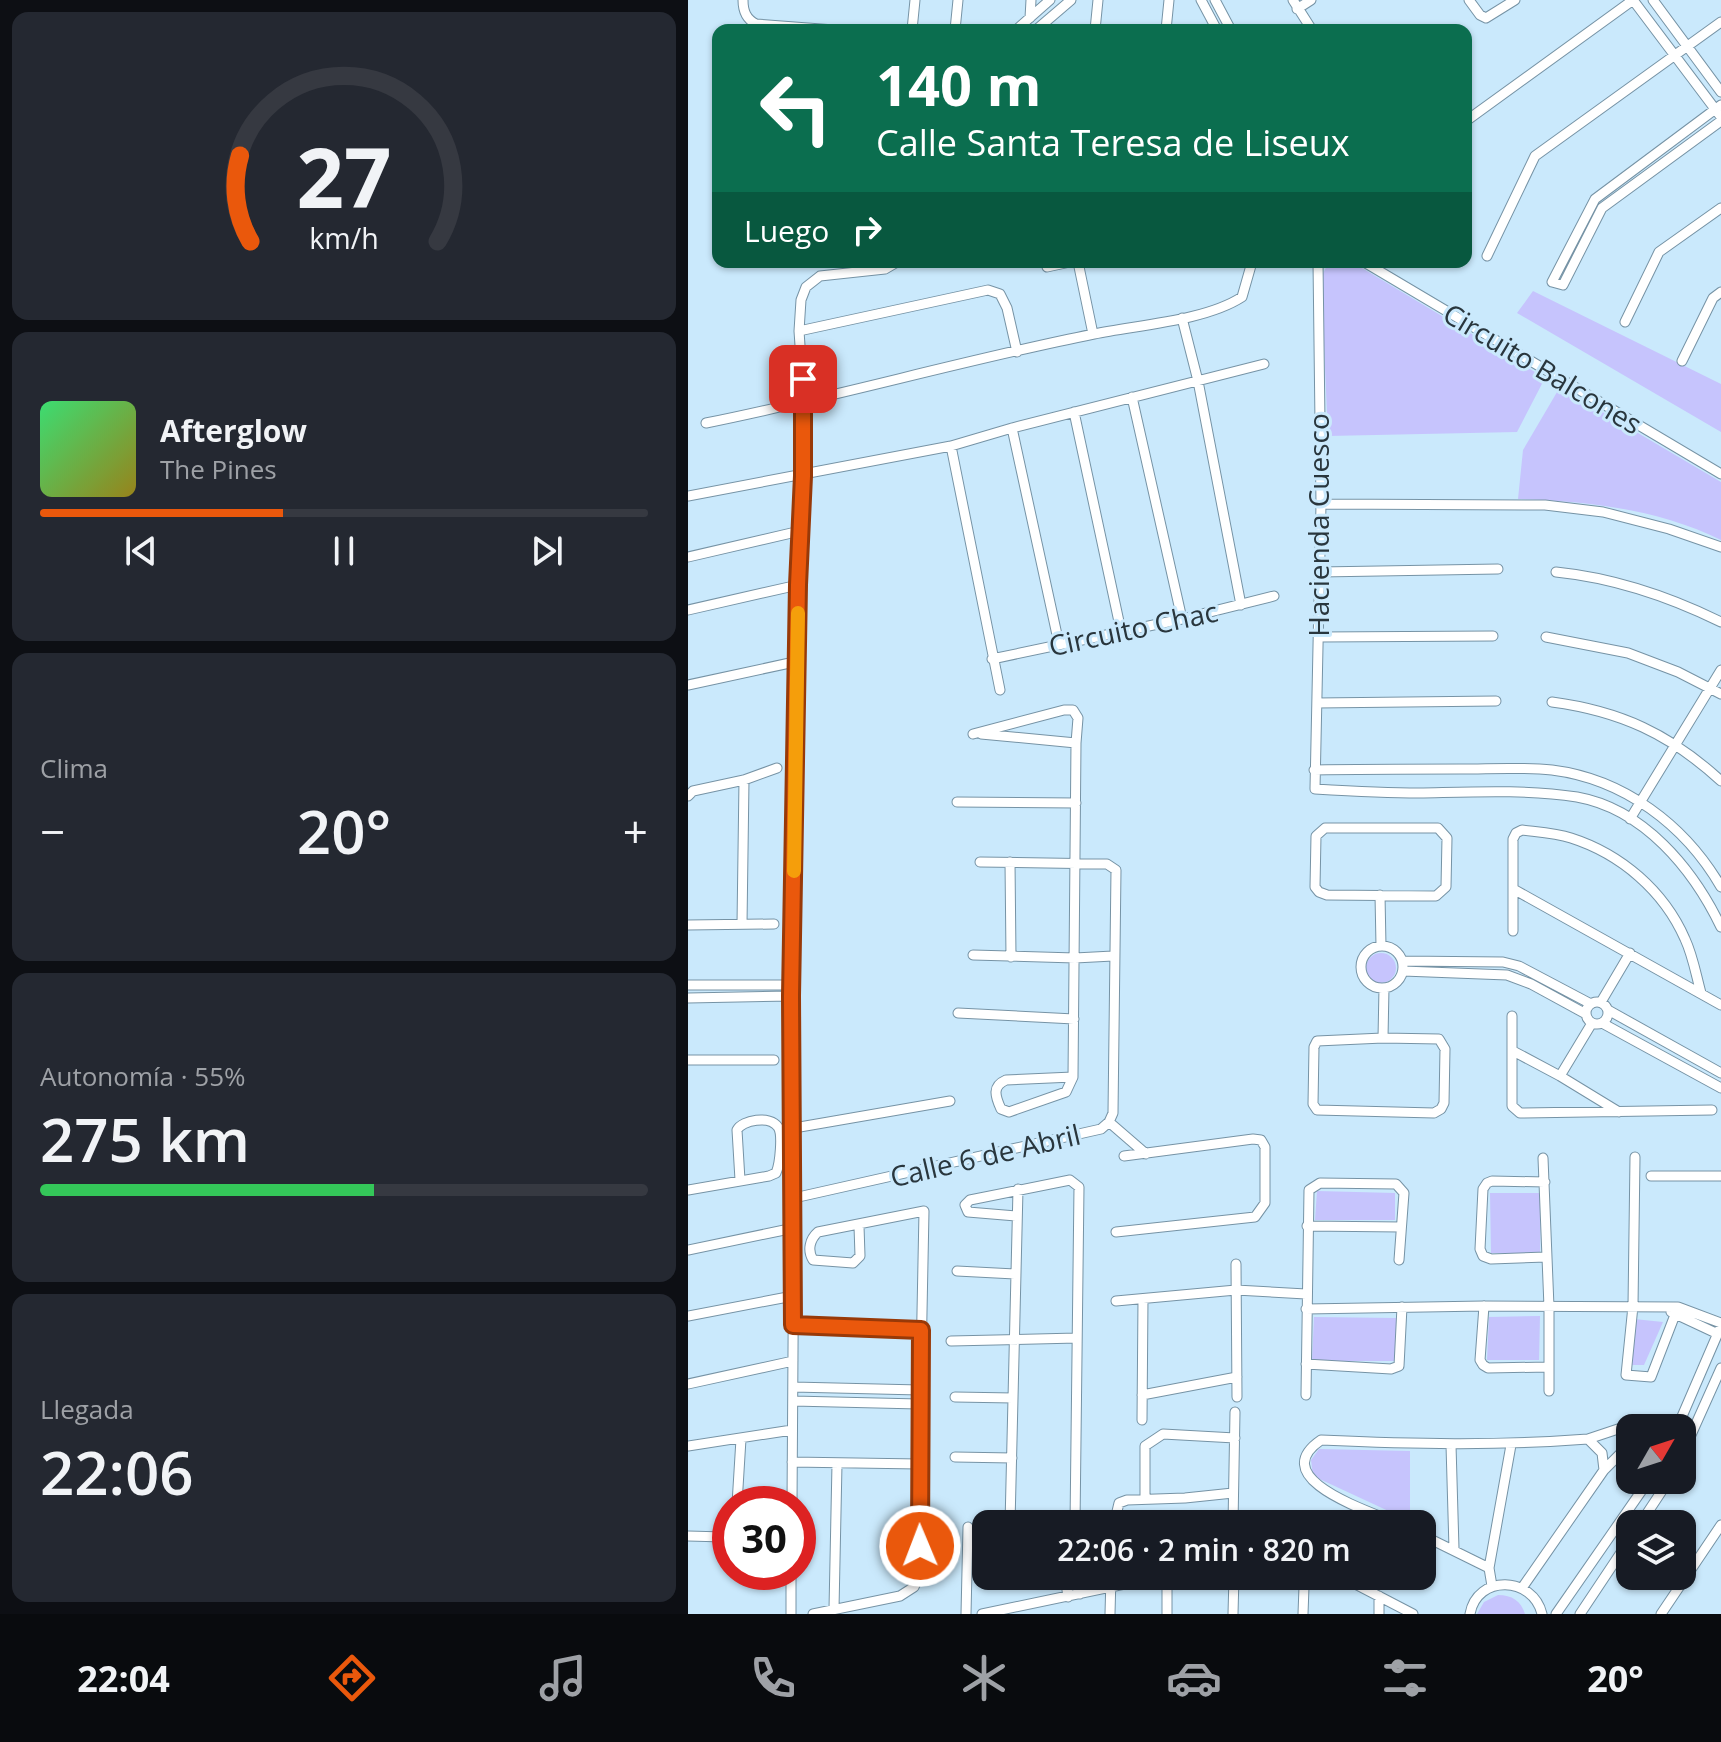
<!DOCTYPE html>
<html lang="es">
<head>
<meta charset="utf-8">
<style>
	:root { --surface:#171b24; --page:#242831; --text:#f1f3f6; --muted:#9ea1a6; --line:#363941; --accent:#ea580c }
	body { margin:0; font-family:"Open Sans",sans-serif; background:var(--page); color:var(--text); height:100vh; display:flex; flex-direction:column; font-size:30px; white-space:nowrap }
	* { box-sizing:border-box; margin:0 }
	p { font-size:26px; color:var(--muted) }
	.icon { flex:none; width:44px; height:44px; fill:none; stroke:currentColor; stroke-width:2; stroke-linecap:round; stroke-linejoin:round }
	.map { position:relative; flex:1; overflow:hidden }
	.sheet { display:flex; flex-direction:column; gap:12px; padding:12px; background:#0d0f14; width:688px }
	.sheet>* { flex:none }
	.banner { position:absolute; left:24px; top:24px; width:760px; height:244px; border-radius:16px; box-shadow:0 2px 6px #0004; background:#0b6e4f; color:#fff; overflow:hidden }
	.needle { width:52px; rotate:51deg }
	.tools { position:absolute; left:928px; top:1414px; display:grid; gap:16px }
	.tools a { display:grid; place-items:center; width:80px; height:80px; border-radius:16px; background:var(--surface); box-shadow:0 2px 6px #0004; font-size:40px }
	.speed { position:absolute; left:24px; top:1486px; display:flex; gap:16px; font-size:40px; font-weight:700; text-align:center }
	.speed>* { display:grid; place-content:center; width:104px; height:104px; border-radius:50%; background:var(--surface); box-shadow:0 2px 6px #0004; line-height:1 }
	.speed .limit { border:12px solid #d22; background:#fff; color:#111 }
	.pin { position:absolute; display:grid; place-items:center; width:68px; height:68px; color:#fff; margin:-34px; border-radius:16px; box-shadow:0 4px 12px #0006 }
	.me { position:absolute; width:88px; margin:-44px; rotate:359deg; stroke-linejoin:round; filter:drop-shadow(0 0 6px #0008) }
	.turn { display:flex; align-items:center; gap:28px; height:168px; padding:0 32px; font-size:36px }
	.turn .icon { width:104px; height:104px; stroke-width:2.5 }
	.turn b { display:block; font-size:56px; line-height:68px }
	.then { display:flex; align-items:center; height:76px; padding:0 32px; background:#0003; gap:16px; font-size:30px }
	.big { font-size:60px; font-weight:600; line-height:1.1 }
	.sheet .widget { flex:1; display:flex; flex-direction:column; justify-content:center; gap:12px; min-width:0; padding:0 28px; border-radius:16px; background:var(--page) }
	.sheet .dial { align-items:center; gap:0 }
	.dial svg { height:208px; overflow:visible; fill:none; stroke:var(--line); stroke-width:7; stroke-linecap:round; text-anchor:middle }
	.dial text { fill:var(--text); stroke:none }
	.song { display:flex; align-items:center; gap:24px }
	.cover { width:96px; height:96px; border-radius:12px; background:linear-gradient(135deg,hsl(140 70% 55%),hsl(50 70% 35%)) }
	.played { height:8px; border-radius:4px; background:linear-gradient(90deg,var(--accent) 40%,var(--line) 40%) }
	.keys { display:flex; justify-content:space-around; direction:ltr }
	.heat { display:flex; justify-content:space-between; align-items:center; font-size:44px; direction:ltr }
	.charge { height:12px; border-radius:6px; background:linear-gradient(90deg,#34c759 55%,var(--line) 0) }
	.trip { position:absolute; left:284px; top:1510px; width:464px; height:80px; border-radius:16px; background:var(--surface); box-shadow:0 2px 6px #0004; font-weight:600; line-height:80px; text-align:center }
	.dock { display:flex; height:128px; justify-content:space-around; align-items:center; background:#090b0e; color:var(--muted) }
	.dock .icon { width:56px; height:56px }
	.dock .selected { color:var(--accent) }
	.dock b { font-size:36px; color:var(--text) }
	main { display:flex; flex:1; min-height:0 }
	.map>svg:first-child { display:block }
	.green { fill:#c6c4fd }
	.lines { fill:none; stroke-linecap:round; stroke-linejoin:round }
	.street-casing { stroke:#7693a5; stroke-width:11 }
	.street { stroke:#fff; stroke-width:9 }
	.route-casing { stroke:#983908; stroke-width:20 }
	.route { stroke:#ea580c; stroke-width:14 }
	.slow { stroke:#f59e0b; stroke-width:14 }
	.labels { text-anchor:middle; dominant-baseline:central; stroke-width:6; stroke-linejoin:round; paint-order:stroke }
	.street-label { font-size:28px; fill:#29363d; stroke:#cae9fc }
</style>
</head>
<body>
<main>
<section class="sheet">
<div class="widget dial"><svg viewBox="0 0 100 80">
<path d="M14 69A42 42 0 1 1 86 69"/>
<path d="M14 69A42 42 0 0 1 10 36" stroke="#ea580c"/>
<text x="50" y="56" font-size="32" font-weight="700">27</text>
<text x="50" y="72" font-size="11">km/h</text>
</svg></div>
<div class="widget">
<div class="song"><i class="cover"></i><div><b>Afterglow</b><p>The Pines</p></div></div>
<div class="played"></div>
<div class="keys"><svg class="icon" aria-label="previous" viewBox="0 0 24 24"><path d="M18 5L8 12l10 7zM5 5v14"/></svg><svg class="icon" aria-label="pause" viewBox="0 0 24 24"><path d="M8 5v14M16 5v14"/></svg><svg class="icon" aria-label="next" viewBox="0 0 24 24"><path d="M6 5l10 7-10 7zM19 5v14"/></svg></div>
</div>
<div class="widget"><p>Clima</p>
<div class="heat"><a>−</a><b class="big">20°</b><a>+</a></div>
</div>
<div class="widget"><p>Autonomía · 55%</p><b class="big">275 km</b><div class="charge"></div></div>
<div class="widget"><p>Llegada</p><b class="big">22:06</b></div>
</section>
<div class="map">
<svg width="1033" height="1614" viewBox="0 0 1033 1614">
	<rect width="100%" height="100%" fill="#cae9fc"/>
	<path class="green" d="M 641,262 L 664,262 L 857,378 L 829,432 L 640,436 L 633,277 Z
		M 845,291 L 1033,384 L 1033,432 L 829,313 Z
		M 872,387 L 1033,482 L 1033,540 C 970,509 899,501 830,499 L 835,450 Z
		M678 968a15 15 0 1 1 30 0a15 15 0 1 1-30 0Z
		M 629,1191 L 707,1193 L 707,1220 L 627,1220 Z
		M 802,1193 L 853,1193 L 852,1253 L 803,1253 Z
		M 852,1316 L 851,1360 L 799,1360 L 801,1317 Z
		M 626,1317 L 708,1318 L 708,1361 L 624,1361 Z
		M 946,1319 L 975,1322 L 956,1365 L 944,1365 Z
		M 631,1449 L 722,1451 L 722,1521 L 625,1476 L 623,1460 Z
		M 810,1595 C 824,1595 833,1601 837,1614 L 789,1614 L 796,1602 Z"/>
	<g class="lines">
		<g class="street-casing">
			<path id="street" d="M 55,0 C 55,11 58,19 68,24 L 146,30
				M 513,0 L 529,30
				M 527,0 L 543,30
				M 605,0 L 624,30
				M 781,0 L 792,15 L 798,18 L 827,0
				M 945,0 L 1033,117
				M 965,0 L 1033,92
				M 609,9 L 623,0
				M 342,18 L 343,0
				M 224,30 L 227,0
				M 267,30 L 270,0
				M 328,30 L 362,0
				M 348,30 L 383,0
				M 407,30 L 410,0
				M 478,30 L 481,0
				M 1033,105 L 907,199 L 864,282 L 875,285 L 914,208 L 1033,121
				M 778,121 L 945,0
				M 799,256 L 847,156 L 1033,22
				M 390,262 L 405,334
				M 630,262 L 633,504 L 627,789 C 661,791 696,793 731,793 C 783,792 837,789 889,797 C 956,809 1005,869 1033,927
				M 676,262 L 1033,474
				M 359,267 L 382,262
				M 494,318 L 510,381 L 553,605
				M 937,322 L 971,252 L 1033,208
				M 111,331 L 300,290 L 312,294 L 319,308 L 329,352
				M 994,361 L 1025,298 L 1033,292
				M 444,397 L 494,619
				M 386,412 L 433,631
				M 18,423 C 148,397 276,360 406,334 C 449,325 517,321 554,297 L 564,262
				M 324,428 L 371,644
				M 263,446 L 312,690
				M 0,496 L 263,446 L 324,428 L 576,364
				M 633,504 L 857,505 L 915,512 L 981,529 L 1033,547
				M 0,557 L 112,531
				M 632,572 L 810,569
				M 868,572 C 927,578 980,596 1033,622
				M 0,610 L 110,585
				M 631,637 L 805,636
				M 858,637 L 940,653 L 990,672 L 1033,694
				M 304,659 L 494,619 L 586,596
				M 0,685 L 111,661
				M 864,702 C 932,711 982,734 1033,781
				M 629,703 L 808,701
				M 285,734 L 376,710 L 385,710 L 390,718 L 388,743 L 385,1077 L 378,1092 L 321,1112 L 313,1109 C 307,1096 304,1086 318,1080 L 385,1077
				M 293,734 L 388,743
				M 626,770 C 675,769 724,769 772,769 C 802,769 834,767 864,770 C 936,779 997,825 1033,887
				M 0,796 L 5,791 L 56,780 L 89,768
				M 269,802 L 388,803
				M 942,819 L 1033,670
				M 637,828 L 750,828 L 759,838 L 758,887 L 748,896 L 639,895 L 631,892 L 627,887 L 628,836 Z
				M 322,862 L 323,957
				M 827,890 L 1033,1005
				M 692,895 L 693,946
				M 54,924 L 56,780
				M 0,925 L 86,924
				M 825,931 L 825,839 L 828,833 L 834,830 C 850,832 868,833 883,838 C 933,854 976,891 997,939 C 1005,956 1008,975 1013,993
				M673 967a21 21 0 1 1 42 0a21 21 0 1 1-42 0Z
				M 285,955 L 387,958 L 425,956
				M 715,961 L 815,962 L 831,966 L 903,1004
				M 715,971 L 819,975 L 843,984 L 898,1014
				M 0,985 L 104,985
				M 0,998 L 103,996
				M898 1013a11 11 0 1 1 22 0a11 11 0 1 1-22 0Z
				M 913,1002 L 942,953
				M 920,1010 L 1033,1073
				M 270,1013 L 386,1019
				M 824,1016 L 824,1106 L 832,1113 L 1024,1110
				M 914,1023 L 1033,1088
				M 695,1038 L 751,1039 L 757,1049 L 756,1103 L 753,1109 L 746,1113 L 629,1110 L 625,1104 L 626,1047 L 629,1041 Z
				M 695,1038 L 696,988
				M 825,1051 L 872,1076 L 931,1112
				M 0,1060 L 86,1060
				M 872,1076 L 904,1023
				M 421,1122 L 458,1154
				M 106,1128 L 262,1101
				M 947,1157 L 945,1306 L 938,1375 L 963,1377 L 990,1307
				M 855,1158 L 861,1307 L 861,1391
				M 963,1176 L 1033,1176
				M 857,1182 L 804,1181 L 799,1183 L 795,1189 L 792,1249 L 795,1256 L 803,1259 L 858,1257
				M 0,1190 L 81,1176 L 88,1173 C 92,1164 95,1134 90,1127 C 82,1115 54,1120 49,1130 L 52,1180
				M 106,1198 L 413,1129 L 421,1122 L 425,1113 L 428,870 L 419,864 L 292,862
				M 328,1216 L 280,1212 L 277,1205 L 282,1200 L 382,1180 L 391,1187 L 387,1524
				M 619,1226 L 713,1227
				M 428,1232 L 567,1217 L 577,1203 L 577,1147 L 573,1140 L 565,1139 L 436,1156
				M 0,1250 L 106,1228
				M 548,1264 L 549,1397
				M 269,1271 L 327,1274
				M 428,1301 L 548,1290 L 618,1294
				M 796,1306 L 792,1360 L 795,1365 L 800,1368 L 860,1367
				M 618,1309 L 796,1306 L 990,1307 L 1033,1323
				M 983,1312 L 1030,1334
				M 0,1316 L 105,1296
				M 105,1325 L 233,1330
				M 263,1341 L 389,1338
				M 618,1364 L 703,1369 L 711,1366 L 714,1307
				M 0,1384 L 105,1361
				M 105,1387 L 232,1390
				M 454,1395 L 549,1377
				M 618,1395 L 621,1190 L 632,1183 L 708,1184 L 716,1193 L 711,1260
				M 267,1397 L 325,1398
				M 105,1401 L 231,1404
				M 454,1420 L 455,1299
				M 989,1428 L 1033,1326
				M 900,1439 L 930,1429 L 939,1430 L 942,1433
				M 763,1445 L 766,1549
				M 0,1446 L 104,1430
				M 994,1455 L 1033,1368
				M 267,1457 L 324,1458
				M 104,1462 L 231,1464
				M 916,1470 L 942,1444
				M 457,1498 L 457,1446 L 475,1434 L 547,1438
				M 49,1504 L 53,1439
				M 104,1504 L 106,1198 L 103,996 L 110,585 L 116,403 L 111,331 L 113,300 L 118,287 L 132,276 L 197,269 L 209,262
				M 322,1524 L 330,1189
				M 426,1524 L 431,1503 L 439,1500 L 497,1498 L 545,1493
				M 545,1524 L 547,1412
				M 711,1524 C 682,1511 576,1479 633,1440 C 724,1444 809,1446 900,1439 L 914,1453 L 916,1470 L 834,1588
				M 952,1524 L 981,1480
				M 734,1535 L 801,1568
				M 0,1536 L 36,1537 L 42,1535
				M 377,1576 L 380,1597
				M 390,1576 L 392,1594
				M 479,1576 L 479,1614
				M 652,1576 L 725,1614
				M 804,1586 L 801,1568 L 823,1445
				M 146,1609 L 149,1464
				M 103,1614 L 103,1572
				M 125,1614 L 212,1596 L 226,1587 L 232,1574 L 231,1464 L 236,1211 L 130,1232 C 122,1239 119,1250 125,1260 L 165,1263 L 172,1256 L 171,1226
				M 278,1614 L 280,1527
				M 294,1614 L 475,1576
				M 422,1614 L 423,1576
				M 545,1614 L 546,1576
				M 615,1614 L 616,1587 L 623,1576
				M 691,1614 L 691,1596
				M 782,1614 C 789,1574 845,1576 854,1614
				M 868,1614 L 961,1480
				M 892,1614 L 942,1539
				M 973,1614 L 1033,1525"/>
		</g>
		<use href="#street" class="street"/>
	</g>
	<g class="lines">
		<g class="route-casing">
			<path id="route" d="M 115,379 L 115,476 L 110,585 L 103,996 L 105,1325 L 233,1330 L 232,1546"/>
		</g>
		<use href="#route" class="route"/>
		<path class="slow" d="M 106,871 L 110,613"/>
	</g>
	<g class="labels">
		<g class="street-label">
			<text transform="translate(855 368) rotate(31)">Circuito Balcones</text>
			<text transform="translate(630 525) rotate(-90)">Hacienda Cuesco</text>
			<text transform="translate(445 628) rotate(-12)">Circuito Chac</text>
			<text transform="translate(297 1155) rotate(-13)">Calle 6 de Abril</text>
		</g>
	</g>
</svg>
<div class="tools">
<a><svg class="needle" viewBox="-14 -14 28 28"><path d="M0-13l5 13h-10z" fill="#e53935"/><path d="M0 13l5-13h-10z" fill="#9ea1a6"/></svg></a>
<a><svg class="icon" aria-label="layers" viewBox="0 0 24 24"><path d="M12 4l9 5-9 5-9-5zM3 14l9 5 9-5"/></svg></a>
</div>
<div class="speed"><div class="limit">30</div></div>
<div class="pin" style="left:115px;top:379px;background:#d93025"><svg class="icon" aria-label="arrive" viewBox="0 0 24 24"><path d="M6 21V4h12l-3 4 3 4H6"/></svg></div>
<svg class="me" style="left:232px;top:1546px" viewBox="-20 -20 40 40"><circle r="17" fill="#ea580c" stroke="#fff" stroke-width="3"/><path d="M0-11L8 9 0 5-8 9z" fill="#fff"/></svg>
<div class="trip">22:06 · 2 min · 820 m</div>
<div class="banner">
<div class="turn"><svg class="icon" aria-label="left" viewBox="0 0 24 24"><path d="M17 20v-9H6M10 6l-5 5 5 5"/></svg><div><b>140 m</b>Calle Santa Teresa de Liseux</div></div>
<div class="then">Luego<svg class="icon" aria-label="right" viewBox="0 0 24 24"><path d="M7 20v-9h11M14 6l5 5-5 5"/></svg></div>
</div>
</div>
</main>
<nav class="dock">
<b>22:04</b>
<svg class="icon selected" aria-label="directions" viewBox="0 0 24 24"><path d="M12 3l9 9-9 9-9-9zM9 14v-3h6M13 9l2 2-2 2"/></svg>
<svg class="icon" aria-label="music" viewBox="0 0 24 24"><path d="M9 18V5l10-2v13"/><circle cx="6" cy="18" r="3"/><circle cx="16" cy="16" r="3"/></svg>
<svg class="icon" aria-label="phone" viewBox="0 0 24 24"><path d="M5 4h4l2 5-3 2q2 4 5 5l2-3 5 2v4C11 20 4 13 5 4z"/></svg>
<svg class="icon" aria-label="climate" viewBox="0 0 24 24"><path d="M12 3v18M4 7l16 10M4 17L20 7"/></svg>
<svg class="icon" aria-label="car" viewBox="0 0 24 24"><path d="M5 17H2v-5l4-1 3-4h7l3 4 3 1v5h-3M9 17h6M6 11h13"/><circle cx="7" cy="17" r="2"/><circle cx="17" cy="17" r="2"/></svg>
<svg class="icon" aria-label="filters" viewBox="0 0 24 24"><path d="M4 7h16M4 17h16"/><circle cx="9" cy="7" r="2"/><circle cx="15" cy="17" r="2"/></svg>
<b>20°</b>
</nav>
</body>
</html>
